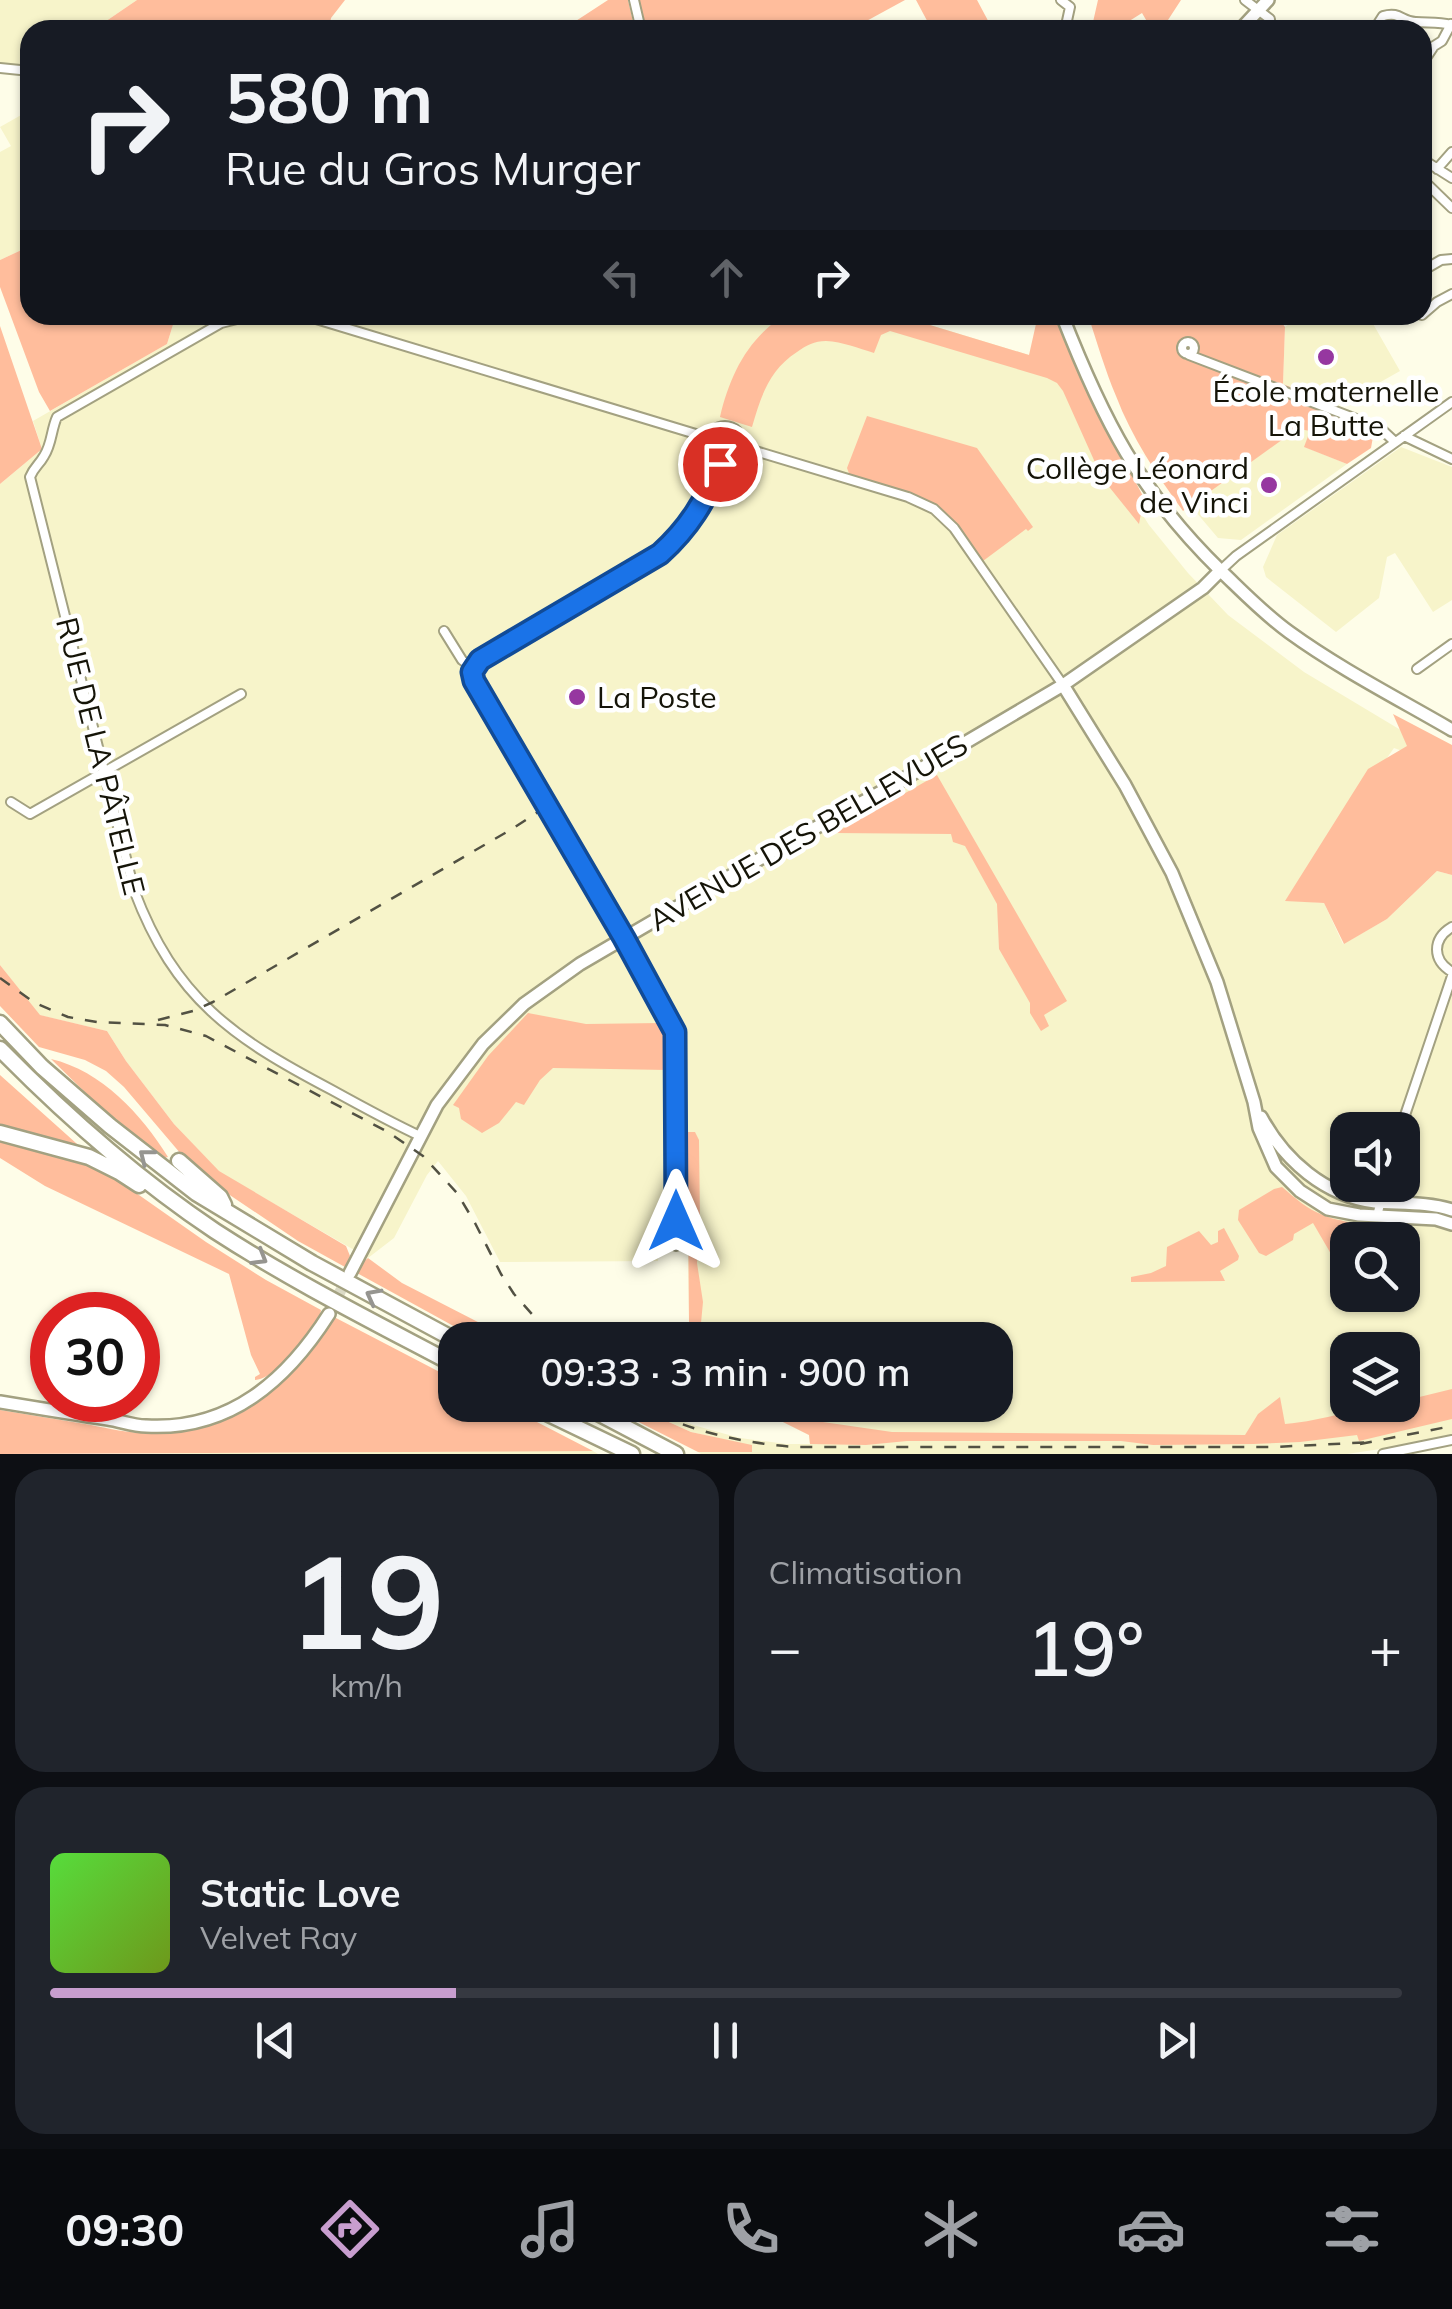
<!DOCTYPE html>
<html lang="fr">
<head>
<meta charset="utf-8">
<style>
	:root { --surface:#171b24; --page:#20242c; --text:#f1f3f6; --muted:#9ea1a6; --line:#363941; --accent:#c89ecf }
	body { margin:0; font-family:Mulish,sans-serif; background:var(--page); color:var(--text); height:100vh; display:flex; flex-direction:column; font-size:38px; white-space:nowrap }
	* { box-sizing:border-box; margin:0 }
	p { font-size:32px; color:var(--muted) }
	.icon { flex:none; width:55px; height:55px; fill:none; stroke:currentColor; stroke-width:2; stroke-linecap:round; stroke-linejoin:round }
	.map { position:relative; height:1454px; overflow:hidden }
	.panel { display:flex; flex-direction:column; gap:15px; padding:15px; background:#0d0f14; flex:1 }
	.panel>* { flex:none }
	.hud { position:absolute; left:20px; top:20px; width:1412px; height:305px; border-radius:30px; box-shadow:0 2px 8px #0004; background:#171b24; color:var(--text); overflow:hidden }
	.controls { position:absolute; left:1330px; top:1112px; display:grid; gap:20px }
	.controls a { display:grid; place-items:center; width:90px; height:90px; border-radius:20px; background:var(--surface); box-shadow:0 2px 8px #0004; font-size:50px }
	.speed { position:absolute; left:30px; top:1292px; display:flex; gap:20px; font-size:50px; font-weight:700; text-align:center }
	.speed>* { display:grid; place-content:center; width:130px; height:130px; border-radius:50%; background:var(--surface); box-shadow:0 2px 8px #0004; line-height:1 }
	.speed .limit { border:15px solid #d22; background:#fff; color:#111 }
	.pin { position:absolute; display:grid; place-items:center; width:85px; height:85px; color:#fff; margin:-42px; border:5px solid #fff; border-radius:50%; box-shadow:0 2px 10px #0007 }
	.me { position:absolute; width:110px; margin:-55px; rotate:0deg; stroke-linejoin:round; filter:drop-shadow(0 0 8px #0008) }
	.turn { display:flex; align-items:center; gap:35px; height:210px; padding:0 40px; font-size:45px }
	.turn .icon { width:130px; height:130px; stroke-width:2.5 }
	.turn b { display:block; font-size:70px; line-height:85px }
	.lanes { display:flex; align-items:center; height:95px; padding:0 40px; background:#0003; justify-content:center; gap:50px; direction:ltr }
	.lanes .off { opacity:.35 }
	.big { font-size:75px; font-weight:600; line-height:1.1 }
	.panel .widget { flex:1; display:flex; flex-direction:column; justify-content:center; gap:15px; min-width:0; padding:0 35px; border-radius:30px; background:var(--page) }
	.panel .dial { align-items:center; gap:0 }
	.dial b { font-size:130px; line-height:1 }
	.song { display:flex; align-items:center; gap:30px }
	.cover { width:120px; height:120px; border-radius:15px; background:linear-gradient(135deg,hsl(110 70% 55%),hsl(80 70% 35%)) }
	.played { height:10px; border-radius:5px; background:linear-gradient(90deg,var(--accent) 30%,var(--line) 30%) }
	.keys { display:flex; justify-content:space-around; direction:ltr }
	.heat { display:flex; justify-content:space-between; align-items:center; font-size:55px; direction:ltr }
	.panel .tiles { flex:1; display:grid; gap:15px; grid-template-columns:1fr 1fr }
	.widget:last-child { grid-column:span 2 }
	.trip { position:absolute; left:438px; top:1322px; width:575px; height:100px; border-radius:30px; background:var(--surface); box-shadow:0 2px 8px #0004; font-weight:600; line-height:100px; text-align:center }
	.dock { display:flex; height:160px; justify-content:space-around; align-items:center; background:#090b0e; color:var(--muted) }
	.dock .icon { width:70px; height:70px }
	.dock .on { color:var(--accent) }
	.dock b { font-size:45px; color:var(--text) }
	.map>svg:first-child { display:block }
	.built { fill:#f7f4ca; fill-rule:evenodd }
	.green { fill:#ffbd9c }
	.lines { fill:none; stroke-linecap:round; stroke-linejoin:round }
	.secondary-tunnel { stroke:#dbdac6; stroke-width:11; stroke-dasharray:11 5.5; stroke-linecap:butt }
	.street-casing { stroke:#a3a181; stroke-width:12 }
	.secondary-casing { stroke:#a3a181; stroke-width:16 }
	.highway-casing { stroke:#a3a181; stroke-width:19 }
	.street { stroke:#fff; stroke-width:8 }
	.secondary { stroke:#fff; stroke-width:11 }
	.highway { stroke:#fff; stroke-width:14 }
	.rail { stroke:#525143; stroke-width:2.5; stroke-dasharray:12 12; stroke-linecap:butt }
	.oneway { stroke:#969590 }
	.route-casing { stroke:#114b97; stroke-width:25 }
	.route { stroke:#1a73e8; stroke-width:18 }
	.poi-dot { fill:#9637a0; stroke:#fff; stroke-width:4 }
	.labels { text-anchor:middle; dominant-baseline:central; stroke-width:9; stroke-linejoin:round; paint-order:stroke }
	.poi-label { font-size:30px; fill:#151408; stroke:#fff }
	.street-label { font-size:30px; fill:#151408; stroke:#fff }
</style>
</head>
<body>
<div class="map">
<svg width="1452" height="1454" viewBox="0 0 1452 1454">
	<rect width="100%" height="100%" fill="#fefde8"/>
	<path class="built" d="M 0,0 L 137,0 L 93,30 L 30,30 L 30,68 L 0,65 Z
		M 30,110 L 30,246 L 0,260 L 0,152 L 11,146 L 0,127 Z
		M 176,315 L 897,315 L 1075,369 L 1128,492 L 1149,525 L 1188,573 L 1228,615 L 1304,672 L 1414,738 L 1408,753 L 1394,748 L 1286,900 L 1324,903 L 1343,944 L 1387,919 L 1437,871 L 1452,875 L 1452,1434 L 1394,1447 L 1347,1454 L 701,1454 L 698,1452 L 751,1452 L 752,1446 L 691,1432 L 631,1405 L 644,1405 L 693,1425 L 740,1438 L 786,1444 L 810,1444 L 809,1435 L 749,1405 L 995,1405 L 995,1340 L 699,1340 L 689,1322 L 688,1248 L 658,1247 L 658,1261 L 500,1262 L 466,1196 L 438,1161 L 427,1175 L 394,1238 L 368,1258 L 219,1172 L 174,1124 L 126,1061 L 107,1031 L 39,1015 L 0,965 L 0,484 L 42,449 L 33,421 L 167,344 ZM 1348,1130 L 1402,1130 L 1402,1185 L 1348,1185 ZM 1348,1240 L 1402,1240 L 1402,1295 L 1348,1295 ZM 1348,1350 L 1402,1350 L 1402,1405 L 1348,1405 Z
		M 1302,315 L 1368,315 L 1400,371 L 1338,406 L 1283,384 L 1285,327 Z
		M 1294,427 L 1310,431 L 1305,447 L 1347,464 L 1241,540 L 1218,538 L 1190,505 L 1292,432 Z
		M 1401,447 L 1452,467 L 1452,600 L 1433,612 L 1395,553 L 1387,557 L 1379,598 L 1336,632 L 1266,577 L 1263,567 L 1277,535 Z
		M 524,1451 L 593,1451 L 598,1454 L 93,1454 Z"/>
	<path class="green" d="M 137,0 L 345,0 L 331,18 L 329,30 L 93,30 Z
		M 608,0 L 628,0 L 635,30 L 562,30 Z
		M 636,0 L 905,0 L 850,30 L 644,30 Z
		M 916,0 L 977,0 L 993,30 L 932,30 Z
		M 1098,0 L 1181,0 L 1168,20 L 1173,30 L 1152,30 L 1142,13 L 1115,30 L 1105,30 L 1103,27 L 1098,30 L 1068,30 L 1071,20 L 1090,24 L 1093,22 Z
		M 30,246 L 30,315 L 176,315 L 167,344 L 50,411 L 39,392 L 0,287 L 0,260 Z
		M 784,315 L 897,315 L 1029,355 L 1038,315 L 1056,315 L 1078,373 L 1144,498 L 1139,524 L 1102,478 L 1063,391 L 1057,383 L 1047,378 L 890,331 L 881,335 L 874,353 C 858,348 843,342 826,341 C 814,341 807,345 797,352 C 769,370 761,396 752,427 L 720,417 C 730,375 747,340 784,315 Z
		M 1088,315 L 1276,315 L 1285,327 L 1283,384 L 1338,406 L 1335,417 L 1374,431 L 1371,448 L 1347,464 L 1304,447 L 1310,431 L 1294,428 L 1293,432 L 1183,511 C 1157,475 1132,438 1116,396 C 1105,370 1097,342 1088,315 Z
		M 0,326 L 42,449 L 0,484 Z
		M 867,416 L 977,448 L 1033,527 L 1028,531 L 1026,529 L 983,561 L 962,532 L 939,510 L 850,476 L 847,468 Z
		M 1393,714 L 1452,745 L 1452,875 L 1437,871 L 1387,919 L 1344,944 L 1324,903 L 1285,901 L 1368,769 L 1407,746 Z
		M 937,775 L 1067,1001 L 1044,1015 L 1049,1026 L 1041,1031 L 1030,1013 L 1030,1003 L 999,949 L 997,904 L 965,846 L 953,842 L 951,834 L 835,833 Z
		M 0,965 L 40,1015 L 107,1031 L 126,1061 L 174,1124 L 219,1171 L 346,1246 L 350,1256 L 345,1267 L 298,1241 L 206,1179 L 192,1167 L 124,1087 L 106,1071 L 85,1060 L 39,1047 L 0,1006 Z
		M 528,1013 L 586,1024 L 660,1023 L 667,1038 L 667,1070 L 553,1068 L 540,1080 L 524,1105 L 516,1102 L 499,1123 L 482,1133 L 461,1119 L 459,1108 L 453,1105 L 488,1056 Z
		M 51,1059 C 102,1071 141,1114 168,1157 L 164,1158 L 95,1102 Z
		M 0,1075 L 86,1152 L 31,1138 L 0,1126 Z
		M 681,1132 L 695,1132 L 699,1140 L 700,1222 L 697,1263 L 703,1302 L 701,1323 L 708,1340 L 699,1340 L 689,1322 L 688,1198 L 681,1191 Z
		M 0,1141 L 82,1161 L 109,1174 L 206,1242 L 266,1280 L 321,1310 C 319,1331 277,1379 255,1380 L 255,1377 L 260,1374 L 251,1355 L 229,1274 L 45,1186 L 0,1158 Z
		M 1282,1187 C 1295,1198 1307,1209 1323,1215 C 1338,1222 1356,1220 1366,1233 L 1365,1240 L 1348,1240 L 1347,1284 L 1338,1283 L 1338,1266 L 1313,1223 L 1294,1234 L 1293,1240 L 1266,1256 L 1259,1253 L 1238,1220 L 1239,1210 L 1274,1189 Z
		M 1224,1228 L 1239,1256 L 1238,1260 L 1220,1271 L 1225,1281 L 1131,1282 L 1131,1277 L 1151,1273 L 1166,1266 L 1167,1247 L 1199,1231 L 1211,1245 L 1218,1242 L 1218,1231 Z
		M 368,1258 L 402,1283 L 513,1340 L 479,1340 L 357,1273 L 363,1262 Z
		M 336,1318 L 455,1380 L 455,1405 L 504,1405 L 593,1451 L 0,1454 L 0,1410 C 30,1415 61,1420 91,1425 C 111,1429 132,1434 153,1433 C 233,1429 293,1387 333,1319 Z
		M 1452,1389 L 1452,1419 L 1359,1441 L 1357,1435 L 1300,1442 L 1253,1444 L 1153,1445 L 1121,1441 L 907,1441 L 866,1445 L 810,1444 L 809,1435 L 749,1405 L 777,1405 L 787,1412 L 816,1421 L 892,1432 L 1245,1435 L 1258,1414 L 1280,1397 L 1285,1424 C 1324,1421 1363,1405 1402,1405 L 1403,1401 Z
		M 605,1405 L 631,1405 L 691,1432 L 752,1445 L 752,1452 L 698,1452 Z"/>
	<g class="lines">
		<path class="secondary-tunnel" d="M 329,1314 L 348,1276"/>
		<g class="street-casing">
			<path id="street" d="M 634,0 L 641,30
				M 1061,0 L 1070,7 L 1065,30
				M 1245,0 L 1270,19 L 1269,30
				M 1374,30 L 1383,16 C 1401,11 1401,22 1416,22 C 1429,23 1439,22 1452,25
				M 1422,64 L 1434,46 L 1442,41 L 1451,24
				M 0,68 L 30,71
				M 1422,159 L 1452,178
				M 1437,169 L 1452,152
				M 1422,179 L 1452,208
				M 1422,271 L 1441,260 L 1452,259
				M 253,315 L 221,323 L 57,417 C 51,430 52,444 44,456 C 39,465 34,467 30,477 L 134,890 C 175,999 233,1038 332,1090 C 361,1106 390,1122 420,1136
				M 291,315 L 316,319 L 709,438
				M 1422,315 L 1437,302 L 1452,294
				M1182 348a6 6 0 1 1 12 0a6 6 0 1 1-12 0Z
				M 1189,355 L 1380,428 L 1395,442
				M708 443a17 17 0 1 1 34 0a17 17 0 1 1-34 0Z
				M 1404,436 L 1452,459
				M 742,447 L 908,497 L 934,509 L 954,528 L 1063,685
				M 1221,570 L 1236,556 L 1452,402
				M 444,631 L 462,660 L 473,668 L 474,681 L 624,939 L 675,1032 L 676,1246
				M 473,668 L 486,656 L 660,554 C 690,527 709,498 721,460
				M 1417,669 L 1452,644
				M 11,802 L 30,814 L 241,694
				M 1452,927 C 1432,939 1432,960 1452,972
				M 1400,1130 L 1452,976
				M 1377,1216 L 1385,1185
				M 1383,1454 L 1452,1440"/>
		</g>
		<g class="secondary-casing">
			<path id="secondary" d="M 1240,30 L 1268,0
				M 1062,315 C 1103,420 1139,491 1221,571 C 1243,592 1264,614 1289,632 C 1340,669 1397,698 1452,730
				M 1063,685 L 1125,785 L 1172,873 L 1217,982 L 1254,1102 L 1259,1128 L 1276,1167 L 1300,1191 L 1328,1209 L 1359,1215 L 1436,1219 L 1452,1224
				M 1261,1117 C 1284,1160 1325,1196 1375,1202 C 1400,1204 1428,1202 1452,1210
				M 350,1273 L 437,1105 L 483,1044 L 524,1004 L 580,964 L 775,850 L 890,787 L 1063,685 L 1203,588 L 1221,570
				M 0,1402 C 36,1408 72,1414 108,1419 C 121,1421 133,1426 146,1426 C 230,1431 287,1380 329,1314"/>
		</g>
		<g class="highway-casing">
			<path id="highway" d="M 0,1023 L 42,1067 L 110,1126 L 196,1193 L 312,1263 L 455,1340
				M 0,1049 C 66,1116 137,1179 215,1231 C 292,1281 374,1322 455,1365
				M 0,1133 L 89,1157 L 119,1172 L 139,1185
				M 179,1161 L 220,1197 L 224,1205
				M 530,1405 L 632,1454
				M 583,1405 L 676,1454"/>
		</g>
		<use href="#street" class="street"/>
		<use href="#secondary" class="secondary"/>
		<use href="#highway" class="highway"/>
		<path class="rail" d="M 0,978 L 35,1003 L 68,1017 L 97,1022 L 165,1025 L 206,1036 L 388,1132 L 423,1156 L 457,1193 L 475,1223 L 501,1274 L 514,1294 L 555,1340
			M 158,1020 L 193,1011 L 213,1002 L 512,829 L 547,806
			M 639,1405 C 688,1431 741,1443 795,1447 L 1275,1447 L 1373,1442
			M 1360,1444 L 1452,1426"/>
	</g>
	<defs><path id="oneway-chevron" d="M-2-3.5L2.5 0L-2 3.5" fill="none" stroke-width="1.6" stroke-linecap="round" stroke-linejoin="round" transform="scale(2.5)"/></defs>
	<g class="oneway">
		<use href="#oneway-chevron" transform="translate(146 1156) rotate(-142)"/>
		<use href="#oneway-chevron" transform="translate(260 1258) rotate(31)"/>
		<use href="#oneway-chevron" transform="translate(373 1296) rotate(-152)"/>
	</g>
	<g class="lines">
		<g class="route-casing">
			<path id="route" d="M 676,1221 L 675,1032 L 624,938 L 474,681 L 472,672 L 480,660 L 660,554 C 689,528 706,500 720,464"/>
		</g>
		<use href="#route" class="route"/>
	</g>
	<g class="poi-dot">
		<circle cx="1326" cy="357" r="10"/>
		<circle cx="1269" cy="485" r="10"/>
		<circle cx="577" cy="697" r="10"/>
	</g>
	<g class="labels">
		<g class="poi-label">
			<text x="1326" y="391">École maternelle<tspan x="1326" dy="34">La Butte</tspan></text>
			<text x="1249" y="468" text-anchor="end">Collège Léonard<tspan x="1249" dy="34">de Vinci</tspan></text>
			<text x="597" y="697" text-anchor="start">La Poste</text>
		</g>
		<g class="street-label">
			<text transform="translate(101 756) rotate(76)">RUE DE LA PÂTELLE</text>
			<text transform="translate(808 832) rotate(-30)">AVENUE DES BELLEVUES</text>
		</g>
	</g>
</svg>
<div class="controls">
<a><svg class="icon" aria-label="sound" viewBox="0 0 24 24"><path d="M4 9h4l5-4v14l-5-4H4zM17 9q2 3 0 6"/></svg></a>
<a><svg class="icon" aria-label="search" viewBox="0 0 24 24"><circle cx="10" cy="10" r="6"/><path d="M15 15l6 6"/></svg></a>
<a><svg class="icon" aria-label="layers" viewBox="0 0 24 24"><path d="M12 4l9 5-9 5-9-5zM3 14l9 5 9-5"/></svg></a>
</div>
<div class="speed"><div class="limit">30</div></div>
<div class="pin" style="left:720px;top:464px;background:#d93025"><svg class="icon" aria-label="arrive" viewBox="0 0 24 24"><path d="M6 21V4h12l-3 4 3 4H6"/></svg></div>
<svg class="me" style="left:676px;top:1221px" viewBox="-20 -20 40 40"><path d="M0-17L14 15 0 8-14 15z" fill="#1a73e8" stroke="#fff" stroke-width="4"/></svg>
<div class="trip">09:33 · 3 min · 900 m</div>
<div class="hud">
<div class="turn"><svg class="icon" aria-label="right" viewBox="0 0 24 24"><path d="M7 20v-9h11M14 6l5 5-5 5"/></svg><div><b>580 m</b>Rue du Gros Murger</div></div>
<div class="lanes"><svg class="icon off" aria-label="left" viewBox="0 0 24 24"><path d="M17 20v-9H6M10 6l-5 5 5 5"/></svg><svg class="icon off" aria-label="ahead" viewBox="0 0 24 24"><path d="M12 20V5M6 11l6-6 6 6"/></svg><svg class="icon" aria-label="right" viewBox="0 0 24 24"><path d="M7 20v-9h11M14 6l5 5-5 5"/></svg></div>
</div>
</div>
<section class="panel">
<div class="tiles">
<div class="widget dial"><b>19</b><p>km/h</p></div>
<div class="widget"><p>Climatisation</p>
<div class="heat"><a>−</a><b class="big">19°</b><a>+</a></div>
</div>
<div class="widget">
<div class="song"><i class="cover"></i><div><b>Static Love</b><p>Velvet Ray</p></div></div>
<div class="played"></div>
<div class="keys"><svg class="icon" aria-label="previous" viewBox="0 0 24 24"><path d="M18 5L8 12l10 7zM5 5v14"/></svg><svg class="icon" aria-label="pause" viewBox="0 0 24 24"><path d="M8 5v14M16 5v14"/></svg><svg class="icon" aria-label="next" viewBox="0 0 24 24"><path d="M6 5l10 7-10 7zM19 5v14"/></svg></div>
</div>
</div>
</section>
<nav class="dock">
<b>09:30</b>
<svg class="icon on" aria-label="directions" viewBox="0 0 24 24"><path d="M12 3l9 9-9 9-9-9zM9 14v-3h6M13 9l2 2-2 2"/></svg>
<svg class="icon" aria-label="music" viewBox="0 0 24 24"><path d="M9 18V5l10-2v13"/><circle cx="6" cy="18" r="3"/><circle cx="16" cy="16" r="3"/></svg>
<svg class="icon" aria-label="phone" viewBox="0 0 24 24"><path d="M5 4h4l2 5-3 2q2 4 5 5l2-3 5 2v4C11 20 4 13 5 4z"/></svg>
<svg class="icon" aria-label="climate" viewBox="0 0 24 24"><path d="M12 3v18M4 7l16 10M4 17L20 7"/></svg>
<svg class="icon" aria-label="car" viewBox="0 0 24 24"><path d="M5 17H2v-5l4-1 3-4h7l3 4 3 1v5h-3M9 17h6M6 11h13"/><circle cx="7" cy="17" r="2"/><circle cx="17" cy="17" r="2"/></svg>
<svg class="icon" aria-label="filters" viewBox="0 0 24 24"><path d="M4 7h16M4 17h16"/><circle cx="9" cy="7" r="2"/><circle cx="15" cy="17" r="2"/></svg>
</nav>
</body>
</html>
